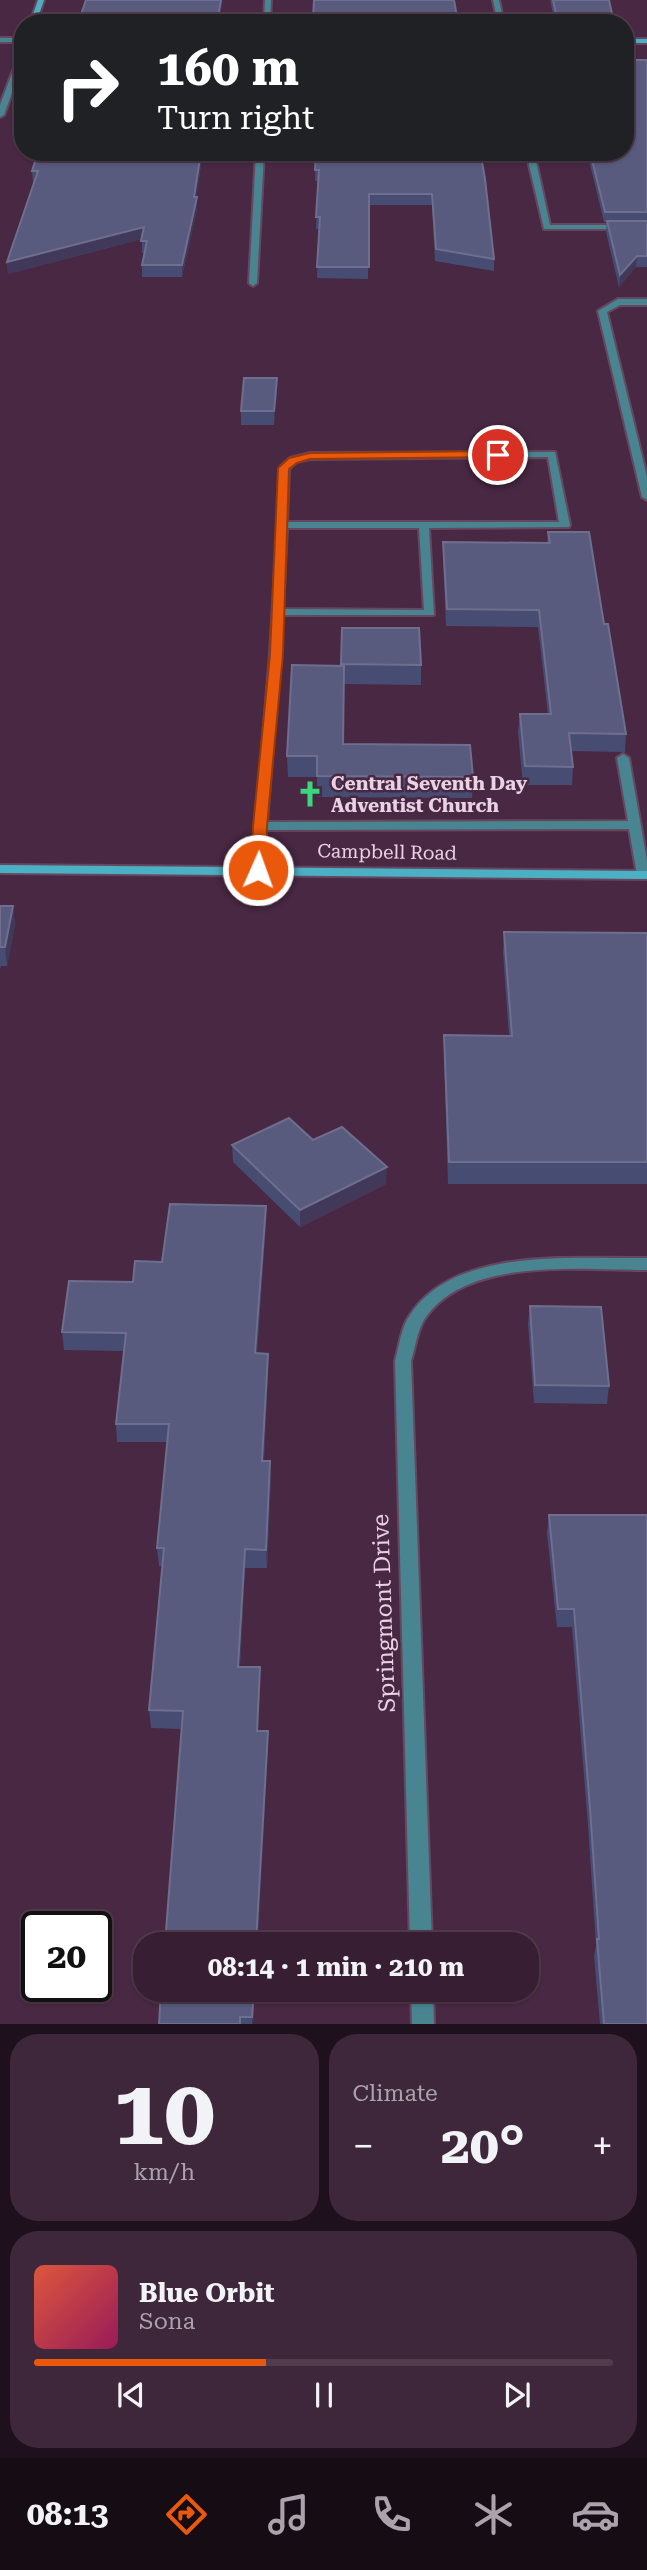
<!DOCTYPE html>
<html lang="en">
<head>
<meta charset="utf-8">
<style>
	:root { --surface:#371e32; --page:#3e273a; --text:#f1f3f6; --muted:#aaa2ac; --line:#513c4d; --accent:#ea580c }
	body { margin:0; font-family:"Roboto Serif",serif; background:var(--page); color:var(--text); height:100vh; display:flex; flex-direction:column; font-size:26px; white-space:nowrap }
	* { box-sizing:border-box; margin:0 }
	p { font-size:23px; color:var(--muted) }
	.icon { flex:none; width:38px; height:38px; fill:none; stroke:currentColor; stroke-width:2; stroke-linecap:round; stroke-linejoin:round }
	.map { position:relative; height:2024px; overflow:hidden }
	.side { display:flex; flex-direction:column; gap:10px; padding:10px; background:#1e101c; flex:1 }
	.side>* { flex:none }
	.hud { position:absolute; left:14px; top:14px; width:620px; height:147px; border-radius:28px; box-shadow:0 2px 5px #0004,0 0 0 2px var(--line); background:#202124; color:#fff; overflow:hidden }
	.speed { position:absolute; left:21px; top:1911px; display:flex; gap:14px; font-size:35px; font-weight:700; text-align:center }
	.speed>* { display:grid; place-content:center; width:91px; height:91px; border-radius:50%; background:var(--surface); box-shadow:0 2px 5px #0004,0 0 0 2px var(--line); line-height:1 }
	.speed .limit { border:4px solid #111; border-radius:10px; background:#fff; color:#111 }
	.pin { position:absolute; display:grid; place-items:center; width:60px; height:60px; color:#fff; margin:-30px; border:4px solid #fff; border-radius:50%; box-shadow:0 2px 7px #0007 }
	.me { position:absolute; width:77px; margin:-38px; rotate:2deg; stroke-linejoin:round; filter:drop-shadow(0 0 5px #0008) }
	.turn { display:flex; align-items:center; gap:24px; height:147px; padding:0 28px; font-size:32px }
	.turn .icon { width:91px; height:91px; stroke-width:2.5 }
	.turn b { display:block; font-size:49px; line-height:60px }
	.big { font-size:52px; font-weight:700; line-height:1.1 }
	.side .tile { flex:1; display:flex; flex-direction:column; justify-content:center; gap:10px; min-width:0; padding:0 24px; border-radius:28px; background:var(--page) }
	.side .dial { align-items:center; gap:0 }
	.dial b { font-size:91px; line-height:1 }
	.song { display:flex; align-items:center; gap:21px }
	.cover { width:84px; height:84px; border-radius:10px; background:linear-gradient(135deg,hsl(10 70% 55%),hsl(330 70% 35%)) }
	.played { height:7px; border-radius:4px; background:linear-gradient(90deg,var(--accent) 40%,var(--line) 40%) }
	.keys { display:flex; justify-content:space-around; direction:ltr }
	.heat { display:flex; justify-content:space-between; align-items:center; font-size:38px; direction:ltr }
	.side .tiles { flex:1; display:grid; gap:10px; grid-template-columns:1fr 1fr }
	.tile:last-child { grid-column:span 2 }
	.trip { position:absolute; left:133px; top:1932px; width:406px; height:70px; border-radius:28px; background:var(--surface); box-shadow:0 2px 5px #0004,0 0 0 2px var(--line); font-weight:700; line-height:70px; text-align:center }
	.tab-bar { display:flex; height:112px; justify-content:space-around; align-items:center; background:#160c14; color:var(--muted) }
	.tab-bar .icon { width:49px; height:49px }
	.tab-bar .current { color:var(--accent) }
	.tab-bar b { font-size:32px; color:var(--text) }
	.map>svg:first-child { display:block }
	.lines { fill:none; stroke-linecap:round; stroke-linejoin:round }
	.lane-casing { stroke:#664760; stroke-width:4 }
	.street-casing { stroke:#664760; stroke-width:4 }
	.secondary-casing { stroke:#664760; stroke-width:4 }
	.lane { fill:#498491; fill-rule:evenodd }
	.street { fill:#498491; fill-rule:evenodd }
	.secondary { fill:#4bb0c4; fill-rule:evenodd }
	.wall { fill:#474d72 }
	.shaded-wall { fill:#41385a }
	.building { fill:#585b7e; stroke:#6f6e8e; stroke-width:2 }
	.route { fill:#ea580c; stroke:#983908; stroke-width:2 }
	.labels { text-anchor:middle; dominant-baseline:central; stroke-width:5; stroke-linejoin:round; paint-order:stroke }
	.poi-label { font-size:19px; font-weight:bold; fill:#e8d2e3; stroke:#492843; text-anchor:start }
	.street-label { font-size:19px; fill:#e8d2e3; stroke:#492843 }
	.near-street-label { font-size:23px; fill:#e8d2e3; stroke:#492843 }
</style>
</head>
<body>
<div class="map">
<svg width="647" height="2024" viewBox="0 0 647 2024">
	<rect width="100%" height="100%" fill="#492843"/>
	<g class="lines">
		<g class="lane-casing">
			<path id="lane" d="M 618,299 L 647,299 L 647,305 L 620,305 L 607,312 L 647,477 L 647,500 L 642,497 L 598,311 Z
				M 555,452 L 570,525 L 569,527 L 429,528 L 434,615 L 283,615 L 267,822 L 628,821 L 617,758 L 623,754 L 629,758 L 647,861 L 647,878 L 638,878 L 637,875 L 629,829 L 266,830 L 264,870 L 263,873 L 253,873 L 252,870 L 270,654 L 281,466 L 290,458 L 310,453 ZM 548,457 L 559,522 L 287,522 L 289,469 L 296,462 L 310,459 ZM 287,528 L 419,528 L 424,610 L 283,609 Z"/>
		</g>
		<g class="street-casing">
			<path id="street" d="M 265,0 L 271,0 L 270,23 L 264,23 Z
				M 493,0 L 499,0 L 504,23 L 498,23 Z
				M 0,38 L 23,38 L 23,42 L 0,42 Z
				M 23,50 L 23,62 L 4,115 L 0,117 L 0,105 L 20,52 Z
				M 256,152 L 264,152 L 257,283 L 253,286 L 249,283 Z
				M 526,152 L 534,152 L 550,225 L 647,225 L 647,229 L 544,229 Z
				M 647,1258 L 647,1270 C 582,1270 464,1256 424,1320 C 417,1331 415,1349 411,1361 L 432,1944 L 410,1944 L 395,1361 C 399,1347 401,1327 410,1315 C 455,1246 575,1259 647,1258 Z
				M 411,1990 L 433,1990 L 434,2024 L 412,2024 Z"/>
		</g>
		<g class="secondary-casing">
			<path id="secondary" d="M 38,0 L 44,0 L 36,23 L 30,23 Z
				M 625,39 L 647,39 L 647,43 L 625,43 Z
				M 0,865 L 647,871 L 647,879 L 0,873 Z"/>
		</g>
		<use href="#lane" class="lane"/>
		<use href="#street" class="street"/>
		<use href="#secondary" class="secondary"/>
	</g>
	<path class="wall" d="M 314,0 L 458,23 L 313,23 Z
		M 543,0 L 609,0 L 614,23 L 555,23 L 550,0 Z
		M 647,60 L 647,267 L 636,267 L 619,287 L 606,232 L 607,222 L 604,222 L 587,152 L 625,152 Z
		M 38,152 L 203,152 L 196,197 L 197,209 L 182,277 L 142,277 L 142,265 L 144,253 L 142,253 L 142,239 L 8,274 L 7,262 L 35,182 L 33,182 L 32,171 Z
		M 316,152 L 478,152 L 494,259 L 494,271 L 435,261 L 432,205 L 369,205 L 368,279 L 317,278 L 319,229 L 316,229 L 318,181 L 315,181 Z
		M 277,391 L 274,425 L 241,425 L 241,411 Z
		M 548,532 L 604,624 L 626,734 L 625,752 L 571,751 L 573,767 L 572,785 L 523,785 L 518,732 L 520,714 L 548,714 L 538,627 L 446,626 L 443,559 L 443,542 L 547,543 Z
		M 342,628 L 421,665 L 421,685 L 344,684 L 343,744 L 473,777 L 472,798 L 317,797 L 317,777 L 288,777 L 287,756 L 341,666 Z
		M 0,906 L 13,906 L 15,925 L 7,966 L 1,966 L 0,969 Z
		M 504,932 L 647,933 L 647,1184 L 448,1184 L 444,1056 L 444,1035 L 509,1036 L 503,952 Z
		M 313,1140 L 386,1184 L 300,1227 L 233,1162 L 232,1145 Z
		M 266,1206 L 266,1223 L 257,1353 L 268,1354 L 268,1372 L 264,1461 L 271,1479 L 267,1568 L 245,1568 L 240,1667 L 260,1667 L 260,1685 L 258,1731 L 268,1749 L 181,1729 L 151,1728 L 149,1710 L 162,1566 L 159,1566 L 157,1548 L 167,1442 L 117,1442 L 116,1424 L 124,1351 L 64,1350 L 62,1332 L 162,1262 Z
		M 530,1306 L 609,1386 L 607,1404 L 534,1403 L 528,1324 Z
		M 549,1515 L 647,1515 L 647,2024 L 600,2024 L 594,1956 L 596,1945 L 588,1825 L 572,1627 L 557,1627 L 547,1533 Z
		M 255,1990 L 253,2024 L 159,2024 Z"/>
	<path class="shaded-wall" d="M 221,0 L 223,0 L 219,23 L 217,23 Z
		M 201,152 L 203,152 L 195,206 L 197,197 L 197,209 L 182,277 L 182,265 Z
		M 144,227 L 145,238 L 8,274 L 7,262 Z
		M 637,256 L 636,267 L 619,287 L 620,275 Z
		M 277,378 L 277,391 L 274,425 L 274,411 Z
		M 13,906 L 15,925 L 7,966 L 5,947 Z
		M 387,1167 L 386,1184 L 300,1227 L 300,1210 Z
		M 266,1206 L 266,1223 L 255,1371 L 255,1353 Z
		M 268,1354 L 268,1372 L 263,1479 L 262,1461 Z
		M 270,1461 L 271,1479 L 267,1568 L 266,1550 Z
		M 245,1549 L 245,1568 L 239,1685 L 238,1667 Z
		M 260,1667 L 260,1685 L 257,1749 L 257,1731 Z
		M 268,1731 L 268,1749 L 258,1944 L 256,1944 Z
		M 254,1990 L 255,1990 L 253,2024 L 252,2024 Z"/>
	<path class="building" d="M 86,0 L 221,0 L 217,23 L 78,23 Z
		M 314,0 L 454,0 L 458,23 L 321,23 L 321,18 L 313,18 Z
		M 553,0 L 609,0 L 614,23 L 558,23 Z
		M 625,60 L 647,60 L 647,212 L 605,212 L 590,152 L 625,152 Z
		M 38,152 L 201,152 L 194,197 L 197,197 L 182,265 L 142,265 L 147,241 L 141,241 L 144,227 L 7,262 L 38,171 L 32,171 Z
		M 316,152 L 478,152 L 479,156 L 481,156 L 485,179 L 494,259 L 436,249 L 432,194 L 369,194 L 369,267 L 317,267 L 320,217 L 316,217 L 319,170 L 315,170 Z
		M 607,221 L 647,221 L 647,256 L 637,256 L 620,275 Z
		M 244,378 L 277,378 L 274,411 L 241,411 Z
		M 548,532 L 589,532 L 604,624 L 608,624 L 626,734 L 569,733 L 573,767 L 525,766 L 520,714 L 551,714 L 539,610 L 447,609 L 443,542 L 550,543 Z
		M 342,628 L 419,628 L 421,665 L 341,664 Z
		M 292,665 L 344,666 L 343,744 L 470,745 L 473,777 L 317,776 L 317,756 L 287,756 Z
		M 0,906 L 13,906 L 5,947 L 0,947 Z
		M 504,932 L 647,933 L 647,1162 L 449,1162 L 444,1035 L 512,1036 Z
		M 289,1118 L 313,1140 L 342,1127 L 387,1167 L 300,1210 L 232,1145 Z
		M 170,1204 L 266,1206 L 255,1353 L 268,1354 L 262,1461 L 270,1461 L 266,1550 L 245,1549 L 238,1667 L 260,1667 L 257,1731 L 268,1731 L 256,1944 L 165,1944 L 183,1711 L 149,1710 L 164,1548 L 157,1548 L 169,1424 L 116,1424 L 126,1333 L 62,1332 L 69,1281 L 133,1282 L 135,1261 L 162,1262 Z
		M 530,1306 L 601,1307 L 609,1386 L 535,1385 Z
		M 549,1515 L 647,1515 L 647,2024 L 604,2024 L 597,1939 L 599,1939 L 590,1808 L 574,1609 L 558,1609 Z
		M 161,1990 L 254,1990 L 252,2017 L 240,2017 L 240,2024 L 159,2024 Z"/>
	<path class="route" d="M 498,451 L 504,455 L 502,457 L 310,459 L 297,463 L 289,469 L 283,654 L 267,826 L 266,870 L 264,873 L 253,873 L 251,870 L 253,826 L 270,654 L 278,468 L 289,458 L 310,453 Z"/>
	<defs>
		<g id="church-bare" transform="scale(2.1)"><path d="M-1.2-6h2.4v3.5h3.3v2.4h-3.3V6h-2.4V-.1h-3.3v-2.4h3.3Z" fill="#3bd77e" stroke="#492843" stroke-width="2.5" paint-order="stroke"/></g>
	</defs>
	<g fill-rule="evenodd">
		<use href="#church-bare" x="310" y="794"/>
	</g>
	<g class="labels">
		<g class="poi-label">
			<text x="331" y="783">Central Seventh Day<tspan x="331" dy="22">Adventist Church</tspan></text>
		</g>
		<g class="street-label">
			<text transform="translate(387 852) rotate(1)">Campbell Road</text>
		</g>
		<g class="near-street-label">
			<text transform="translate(384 1613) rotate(-92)">Springmont Drive</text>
		</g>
	</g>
</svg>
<div class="speed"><div class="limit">20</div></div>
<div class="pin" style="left:498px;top:455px;background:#d93025"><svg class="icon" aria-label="arrive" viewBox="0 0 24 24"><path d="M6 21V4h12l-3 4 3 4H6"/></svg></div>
<svg class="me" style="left:258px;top:870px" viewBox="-20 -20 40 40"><circle r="17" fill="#ea580c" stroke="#fff" stroke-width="3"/><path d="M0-11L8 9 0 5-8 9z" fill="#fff"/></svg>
<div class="trip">08:14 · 1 min · 210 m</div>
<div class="hud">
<div class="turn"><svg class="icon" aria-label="right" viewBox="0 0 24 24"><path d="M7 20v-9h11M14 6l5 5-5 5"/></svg><div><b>160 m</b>Turn right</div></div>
</div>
</div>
<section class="side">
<div class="tiles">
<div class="tile dial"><b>10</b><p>km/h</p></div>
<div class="tile"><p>Climate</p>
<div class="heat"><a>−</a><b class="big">20°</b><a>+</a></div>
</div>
<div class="tile">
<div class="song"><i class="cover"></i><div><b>Blue Orbit</b><p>Sona</p></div></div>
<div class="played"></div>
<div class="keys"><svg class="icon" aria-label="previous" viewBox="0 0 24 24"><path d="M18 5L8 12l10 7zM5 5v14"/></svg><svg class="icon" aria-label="pause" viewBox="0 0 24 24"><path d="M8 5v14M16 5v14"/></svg><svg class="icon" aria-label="next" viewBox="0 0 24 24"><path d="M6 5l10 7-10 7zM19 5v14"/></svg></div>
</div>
</div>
</section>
<nav class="tab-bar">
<b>08:13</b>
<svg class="icon current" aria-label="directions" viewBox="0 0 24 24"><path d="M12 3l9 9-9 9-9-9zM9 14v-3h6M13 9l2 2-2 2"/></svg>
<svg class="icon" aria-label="music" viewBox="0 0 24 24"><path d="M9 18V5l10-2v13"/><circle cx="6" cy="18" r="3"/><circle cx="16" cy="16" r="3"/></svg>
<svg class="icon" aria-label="phone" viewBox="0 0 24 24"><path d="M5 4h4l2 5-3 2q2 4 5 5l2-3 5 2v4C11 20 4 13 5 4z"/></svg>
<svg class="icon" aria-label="climate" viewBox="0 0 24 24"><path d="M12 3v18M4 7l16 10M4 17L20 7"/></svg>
<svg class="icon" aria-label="car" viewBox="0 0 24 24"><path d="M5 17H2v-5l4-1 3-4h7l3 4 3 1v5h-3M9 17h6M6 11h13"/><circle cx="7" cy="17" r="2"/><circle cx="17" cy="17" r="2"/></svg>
</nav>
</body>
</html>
